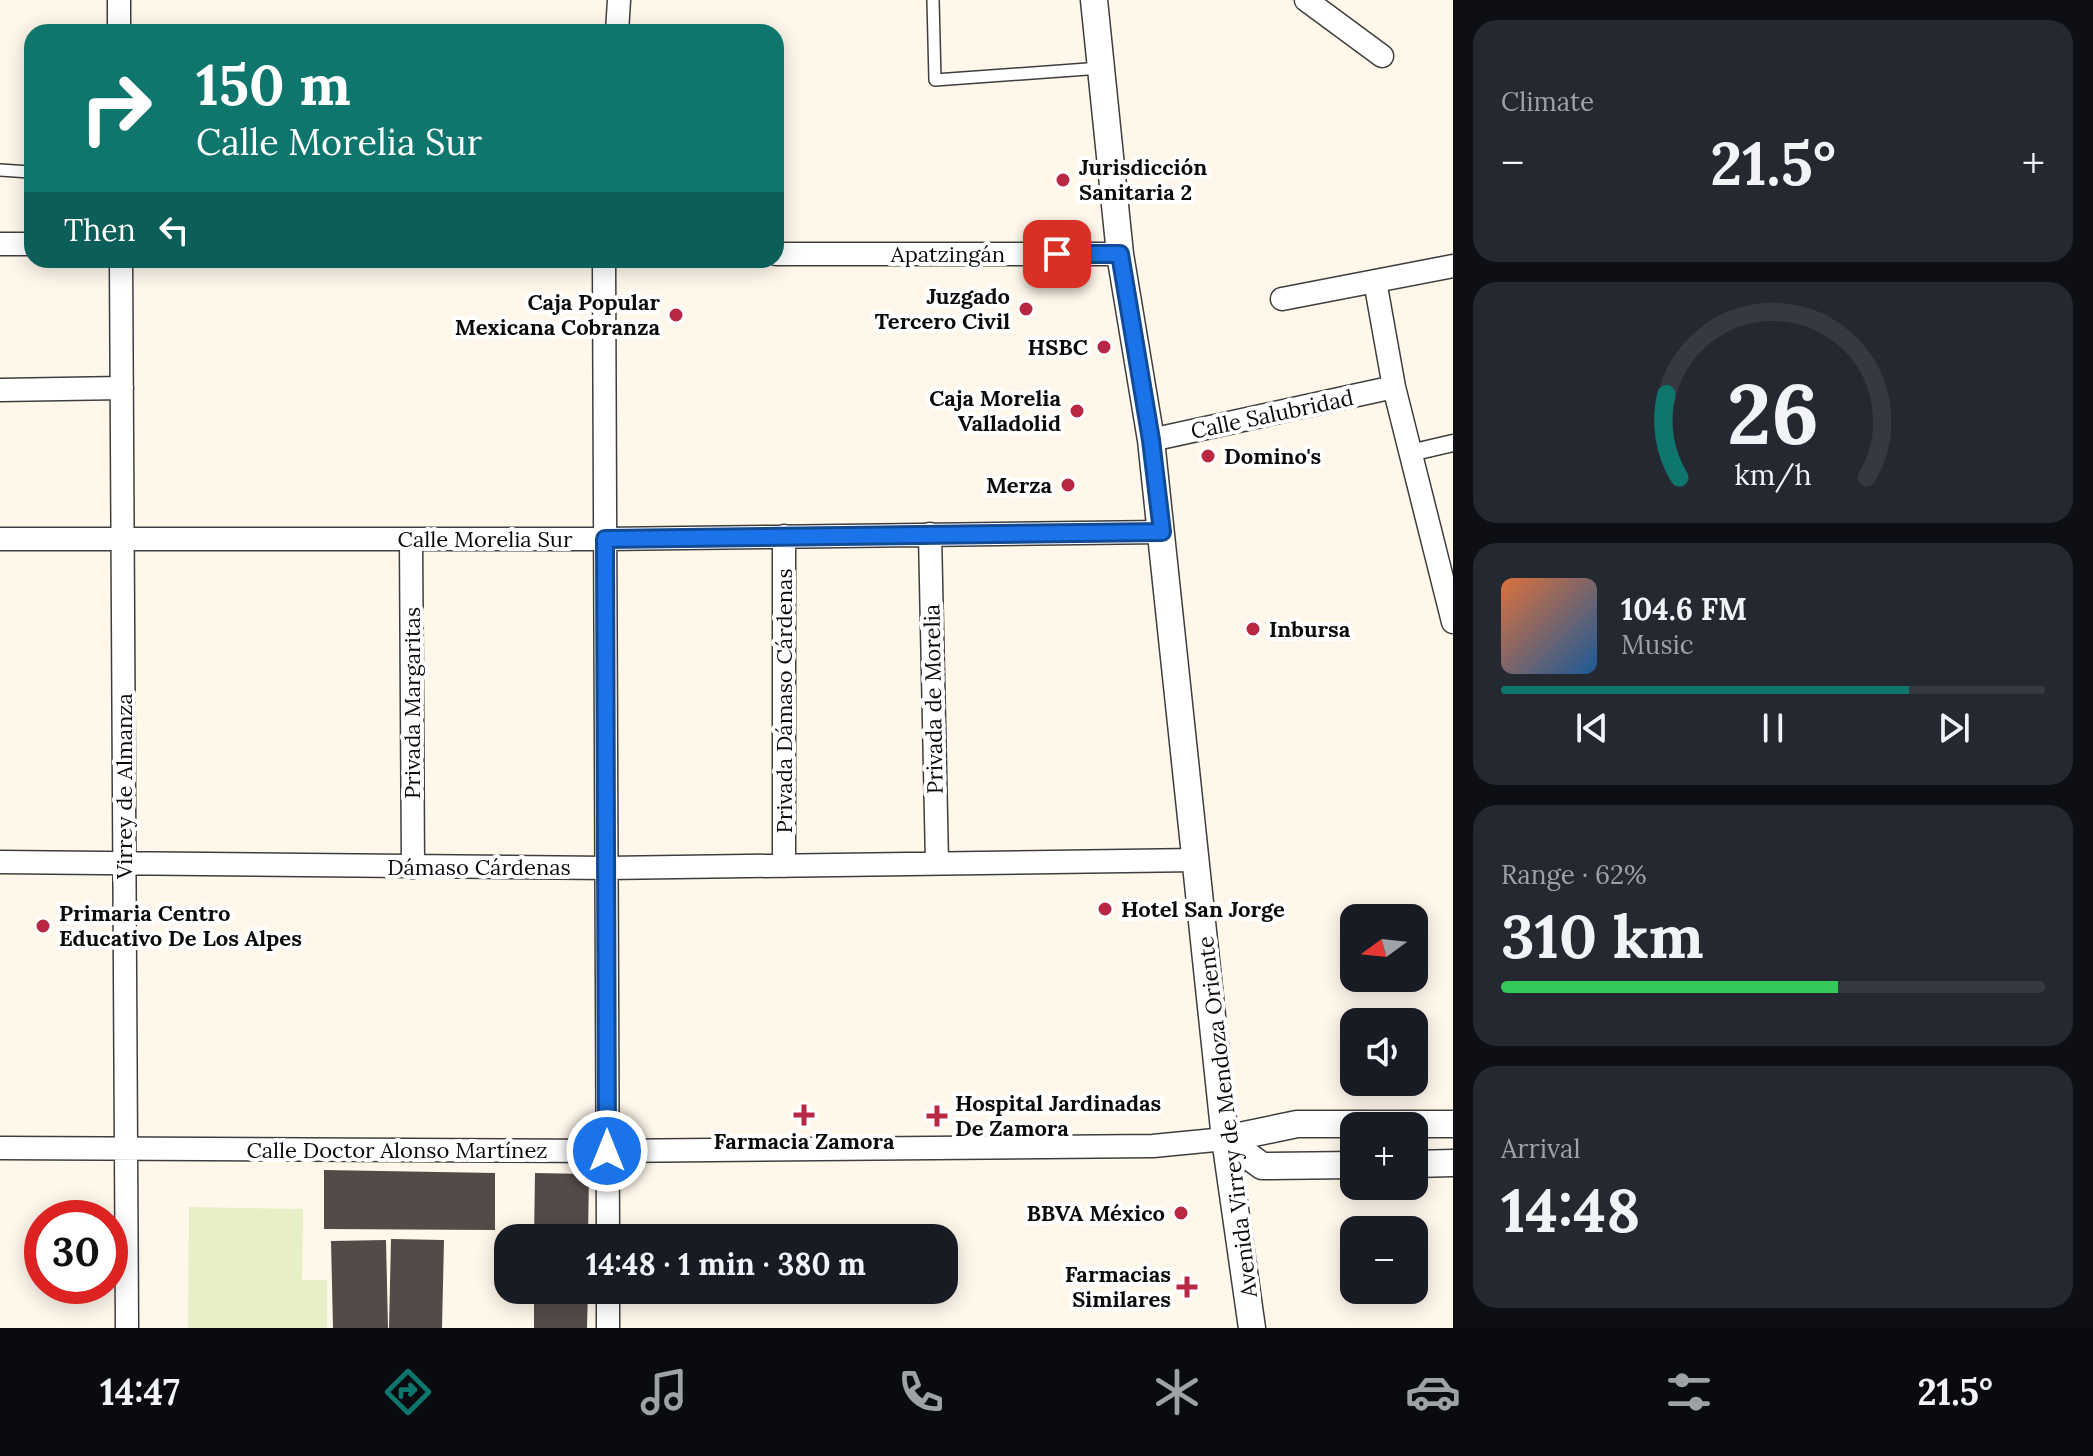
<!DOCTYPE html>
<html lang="en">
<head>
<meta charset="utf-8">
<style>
	:root { --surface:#171b24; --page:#242831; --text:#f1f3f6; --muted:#9ea1a6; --line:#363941; --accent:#0f766e }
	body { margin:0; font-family:Lora,serif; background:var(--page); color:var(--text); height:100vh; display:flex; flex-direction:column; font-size:30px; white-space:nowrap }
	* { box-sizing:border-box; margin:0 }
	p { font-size:26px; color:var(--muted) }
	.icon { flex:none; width:44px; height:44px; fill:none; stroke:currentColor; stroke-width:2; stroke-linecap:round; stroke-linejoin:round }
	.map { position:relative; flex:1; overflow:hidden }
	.details { display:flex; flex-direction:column; gap:20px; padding:20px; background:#0d0f14; width:640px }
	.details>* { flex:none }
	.top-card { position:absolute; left:24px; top:24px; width:760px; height:244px; border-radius:24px; box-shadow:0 4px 20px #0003; background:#0f766e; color:#fff; overflow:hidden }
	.needle { width:52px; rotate:255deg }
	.fabs { position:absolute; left:1340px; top:904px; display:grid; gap:16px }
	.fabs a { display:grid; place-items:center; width:88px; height:88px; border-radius:16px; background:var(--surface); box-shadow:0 4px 20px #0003; font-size:40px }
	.speed { position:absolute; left:24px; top:1200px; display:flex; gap:16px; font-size:40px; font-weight:700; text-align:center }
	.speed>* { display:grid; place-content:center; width:104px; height:104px; border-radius:50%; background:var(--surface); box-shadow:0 4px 20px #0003; line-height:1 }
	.speed .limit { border:12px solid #d22; background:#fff; color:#111 }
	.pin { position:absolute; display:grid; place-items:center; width:68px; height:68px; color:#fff; margin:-34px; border-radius:16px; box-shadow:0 4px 12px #0006 }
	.me { position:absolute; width:88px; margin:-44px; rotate:0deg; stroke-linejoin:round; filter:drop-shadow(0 0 6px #0008) }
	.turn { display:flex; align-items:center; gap:28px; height:168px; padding:0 40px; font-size:36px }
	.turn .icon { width:104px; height:104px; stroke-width:2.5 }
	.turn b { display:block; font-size:56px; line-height:68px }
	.then { display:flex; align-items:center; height:76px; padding:0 40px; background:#0003; gap:16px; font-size:30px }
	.big { font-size:60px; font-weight:800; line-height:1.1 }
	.details .card { flex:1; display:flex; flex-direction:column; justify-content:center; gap:12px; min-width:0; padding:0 28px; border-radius:24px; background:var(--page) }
	.details .dial { align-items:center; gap:0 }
	.dial svg { height:208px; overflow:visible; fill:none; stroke:var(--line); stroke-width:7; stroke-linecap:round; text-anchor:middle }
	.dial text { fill:var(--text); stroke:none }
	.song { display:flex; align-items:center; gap:24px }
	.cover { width:96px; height:96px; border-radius:12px; background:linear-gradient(135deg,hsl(20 70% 55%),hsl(210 70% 35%)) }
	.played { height:8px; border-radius:4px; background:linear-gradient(90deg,var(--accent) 75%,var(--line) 75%) }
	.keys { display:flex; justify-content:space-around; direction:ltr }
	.heat { display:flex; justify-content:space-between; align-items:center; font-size:44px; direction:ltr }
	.charge { height:12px; border-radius:6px; background:linear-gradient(90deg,#34c759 62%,var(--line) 0) }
	.trip { position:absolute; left:494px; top:1224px; width:464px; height:80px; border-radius:24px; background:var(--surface); box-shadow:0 4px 20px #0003; font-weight:800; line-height:80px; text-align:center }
	.dock { display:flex; height:128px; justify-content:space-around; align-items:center; background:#090b0e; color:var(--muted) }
	.dock .icon { width:56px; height:56px }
	.dock .on { color:var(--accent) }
	.dock b { font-size:36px; color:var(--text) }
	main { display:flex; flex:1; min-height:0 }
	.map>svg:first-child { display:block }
	.pitch { fill:#e7efc7 }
	.building { fill:#544b48 }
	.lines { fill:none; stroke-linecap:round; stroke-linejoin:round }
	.service-casing { stroke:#3e3e3e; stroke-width:14 }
	.pedestrian-casing { stroke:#3e3e3e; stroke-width:19 }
	.minor-casing { stroke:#3e3e3e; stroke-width:25 }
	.tertiary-casing { stroke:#3e3e3e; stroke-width:29 }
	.service { stroke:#fff; stroke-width:11 }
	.pedestrian { stroke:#fff; stroke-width:16 }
	.minor { stroke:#fff; stroke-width:22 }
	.tertiary { stroke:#fff; stroke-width:26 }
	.route-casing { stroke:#114b97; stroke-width:20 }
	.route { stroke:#1a73e8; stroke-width:14 }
	.poi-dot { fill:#b82744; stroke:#fff; stroke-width:3 }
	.labels { text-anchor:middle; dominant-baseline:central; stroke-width:8; stroke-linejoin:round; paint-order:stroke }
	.poi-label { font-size:22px; font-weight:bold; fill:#0b0b0b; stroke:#fff; text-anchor:end }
	.street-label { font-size:22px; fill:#0b0b0b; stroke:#fff }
</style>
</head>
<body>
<main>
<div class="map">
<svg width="1453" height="1328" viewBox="0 0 1453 1328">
	<rect width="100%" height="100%" fill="#fff7ea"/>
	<path class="pitch" d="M 189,1207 L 303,1209 L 302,1280 L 327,1280 L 327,1328 L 188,1328 Z"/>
	<path class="building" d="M 324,1170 L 495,1173 L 495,1230 L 324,1229 Z
		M 535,1173 L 589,1174 L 588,1238 L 534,1238 Z
		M 391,1239 L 444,1240 L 442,1328 L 389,1328 Z
		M 386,1240 L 388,1328 L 333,1328 L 331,1241 Z
		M 534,1290 L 588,1290 L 587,1328 L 534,1328 Z"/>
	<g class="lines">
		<g class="service-casing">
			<path id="service" d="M 933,0 L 935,80 L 1101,68
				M 0,170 L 30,172"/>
		</g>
		<g class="pedestrian-casing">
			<path id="pedestrian" d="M 1410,453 L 1453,443"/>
		</g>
		<g class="minor-casing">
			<path id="minor" d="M 119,0 L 119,32
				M 1306,0 L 1382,56
				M 617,32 L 619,0
				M 0,244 L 32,244
				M 776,254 L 1120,254
				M 121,260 L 127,1328
				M 604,260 L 608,1238
				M 1375,281 L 1394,387 L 1453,622
				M 1282,299 L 1453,266
				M 0,390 L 122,388
				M 1151,440 L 1394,387
				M 930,534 L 937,863
				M 784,536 L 784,866
				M 0,539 L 605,539 L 1162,532
				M 411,539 L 413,867
				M 0,862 L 607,868 L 1197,860
				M 0,1148 L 607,1151 L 1153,1146 L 1225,1139
				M 608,1290 L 608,1328"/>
		</g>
		<g class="tertiary-casing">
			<path id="tertiary" d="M 1094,0 L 1120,254 L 1151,440 L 1225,1139 L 1252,1328
				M 1225,1139 L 1297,1124 L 1453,1124
				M 1225,1139 L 1262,1166 L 1354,1165
				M 1414,1164 L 1453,1163"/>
		</g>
		<use href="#service" class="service"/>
		<use href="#pedestrian" class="pedestrian"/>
		<use href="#minor" class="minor"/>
		<use href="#tertiary" class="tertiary"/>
	</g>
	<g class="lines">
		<g class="route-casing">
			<path id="route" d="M 607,1151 L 605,539 L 1162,532 L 1151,440 L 1120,254 L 1057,254"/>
		</g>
		<use href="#route" class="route"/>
	</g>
	<g class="poi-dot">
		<circle cx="1063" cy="180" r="8"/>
		<circle cx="1026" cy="309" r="8"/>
		<circle cx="676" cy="315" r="8"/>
		<circle cx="1104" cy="347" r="8"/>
		<circle cx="1077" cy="411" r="8"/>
		<circle cx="1208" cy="456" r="8"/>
		<circle cx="1068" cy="485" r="8"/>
		<circle cx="1253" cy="629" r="8"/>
		<circle cx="1105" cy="909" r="8"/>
		<circle cx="43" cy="926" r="8"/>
		<path d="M800 1103h8v8h8v8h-8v8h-8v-8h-8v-8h8z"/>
		<path d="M933 1104h8v8h8v8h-8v8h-8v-8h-8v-8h8z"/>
		<circle cx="1181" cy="1213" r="8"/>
		<path d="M1183 1275h8v8h8v8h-8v8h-8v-8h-8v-8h8z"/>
	</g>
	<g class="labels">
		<g class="poi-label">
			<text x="1079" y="167" text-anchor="start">Jurisdicción<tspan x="1079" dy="25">Sanitaria 2</tspan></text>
			<text x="1010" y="296">Juzgado<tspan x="1010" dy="25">Tercero Civil</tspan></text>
			<text x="660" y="302">Caja Popular<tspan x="660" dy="25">Mexicana Cobranza</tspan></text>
			<text x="1088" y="347">HSBC</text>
			<text x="1061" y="398">Caja Morelia<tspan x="1061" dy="25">Valladolid</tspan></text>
			<text x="1224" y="456" text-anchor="start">Domino's</text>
			<text x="1052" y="485">Merza</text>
			<text x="1269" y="629" text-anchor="start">Inbursa</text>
			<text x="1121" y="909" text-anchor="start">Hotel San Jorge</text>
			<text x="59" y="913" text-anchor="start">Primaria Centro<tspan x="59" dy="25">Educativo De Los Alpes</tspan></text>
			<text x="955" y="1103" text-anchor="start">Hospital Jardinadas<tspan x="955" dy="25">De Zamora</tspan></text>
			<text x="804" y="1141" text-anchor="middle">Farmacia Zamora</text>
			<text x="1165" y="1213">BBVA México</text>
			<text x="1171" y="1274">Farmacias<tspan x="1171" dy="25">Similares</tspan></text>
		</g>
		<g class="street-label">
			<text x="948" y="254">Apatzingán</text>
			<text transform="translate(1272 414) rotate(-12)">Calle Salubridad</text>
			<text x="485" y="539">Calle Morelia Sur</text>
			<text transform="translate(933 699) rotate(-91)">Privada de Morelia</text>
			<text transform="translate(784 701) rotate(-90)">Privada Dámaso Cárdenas</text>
			<text transform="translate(412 703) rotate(-90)">Privada Margaritas</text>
			<text transform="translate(124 786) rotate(-90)">Virrey de Almanza</text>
			<text x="479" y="867">Dámaso Cárdenas</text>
			<text transform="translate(1227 1117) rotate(-97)">Avenida Virrey de Mendoza Oriente</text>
			<text x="397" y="1150">Calle Doctor Alonso Martínez</text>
		</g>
	</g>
</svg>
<div class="fabs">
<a><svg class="needle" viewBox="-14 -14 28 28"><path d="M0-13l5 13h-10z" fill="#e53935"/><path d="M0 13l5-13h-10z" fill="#9ea1a6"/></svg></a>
<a><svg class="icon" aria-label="sound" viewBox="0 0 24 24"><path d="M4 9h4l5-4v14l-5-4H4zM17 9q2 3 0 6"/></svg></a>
<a>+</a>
<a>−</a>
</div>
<div class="speed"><div class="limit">30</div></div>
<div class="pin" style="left:1057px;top:254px;background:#d93025"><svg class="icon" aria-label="arrive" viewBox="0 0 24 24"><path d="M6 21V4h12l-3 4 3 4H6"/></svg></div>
<svg class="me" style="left:607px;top:1151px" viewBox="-20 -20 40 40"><circle r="17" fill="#1a73e8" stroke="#fff" stroke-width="3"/><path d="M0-11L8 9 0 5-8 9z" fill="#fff"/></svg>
<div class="trip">14:48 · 1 min · 380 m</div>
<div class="top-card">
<div class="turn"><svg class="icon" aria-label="right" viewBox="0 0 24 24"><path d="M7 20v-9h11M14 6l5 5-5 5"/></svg><div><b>150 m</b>Calle Morelia Sur</div></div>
<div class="then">Then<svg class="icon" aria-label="left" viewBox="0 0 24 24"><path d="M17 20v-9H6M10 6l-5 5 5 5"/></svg></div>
</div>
</div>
<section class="details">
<div class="card"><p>Climate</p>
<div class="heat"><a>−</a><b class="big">21.5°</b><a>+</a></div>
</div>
<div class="card dial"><svg viewBox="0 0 100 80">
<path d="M14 69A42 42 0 1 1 86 69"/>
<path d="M14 69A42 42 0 0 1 9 37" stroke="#0f766e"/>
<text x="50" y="56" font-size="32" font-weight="700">26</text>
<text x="50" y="72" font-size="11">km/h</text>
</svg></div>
<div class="card">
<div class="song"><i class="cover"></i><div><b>104.6 FM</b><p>Music</p></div></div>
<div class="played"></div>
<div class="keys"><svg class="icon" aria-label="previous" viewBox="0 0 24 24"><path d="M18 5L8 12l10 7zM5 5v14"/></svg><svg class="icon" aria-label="pause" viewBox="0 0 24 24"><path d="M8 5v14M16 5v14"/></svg><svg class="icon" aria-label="next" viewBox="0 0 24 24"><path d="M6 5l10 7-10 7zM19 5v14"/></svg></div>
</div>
<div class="card"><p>Range · 62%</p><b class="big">310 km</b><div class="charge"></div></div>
<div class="card"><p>Arrival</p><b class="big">14:48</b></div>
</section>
</main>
<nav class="dock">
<b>14:47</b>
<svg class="icon on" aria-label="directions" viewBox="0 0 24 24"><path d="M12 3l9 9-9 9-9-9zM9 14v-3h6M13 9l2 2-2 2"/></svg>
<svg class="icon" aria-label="music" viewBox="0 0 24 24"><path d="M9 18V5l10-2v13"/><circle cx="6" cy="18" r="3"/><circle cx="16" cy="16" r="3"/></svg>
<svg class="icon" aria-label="phone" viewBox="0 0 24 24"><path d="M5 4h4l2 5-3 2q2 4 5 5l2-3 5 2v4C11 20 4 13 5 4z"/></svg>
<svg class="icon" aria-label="climate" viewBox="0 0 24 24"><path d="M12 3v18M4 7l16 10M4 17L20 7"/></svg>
<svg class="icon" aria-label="car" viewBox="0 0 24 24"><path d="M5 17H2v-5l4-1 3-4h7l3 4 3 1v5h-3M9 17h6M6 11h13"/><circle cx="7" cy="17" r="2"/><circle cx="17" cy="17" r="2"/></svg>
<svg class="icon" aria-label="filters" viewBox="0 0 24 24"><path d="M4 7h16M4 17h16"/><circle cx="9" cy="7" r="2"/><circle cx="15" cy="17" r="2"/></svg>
<b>21.5°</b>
</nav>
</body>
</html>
